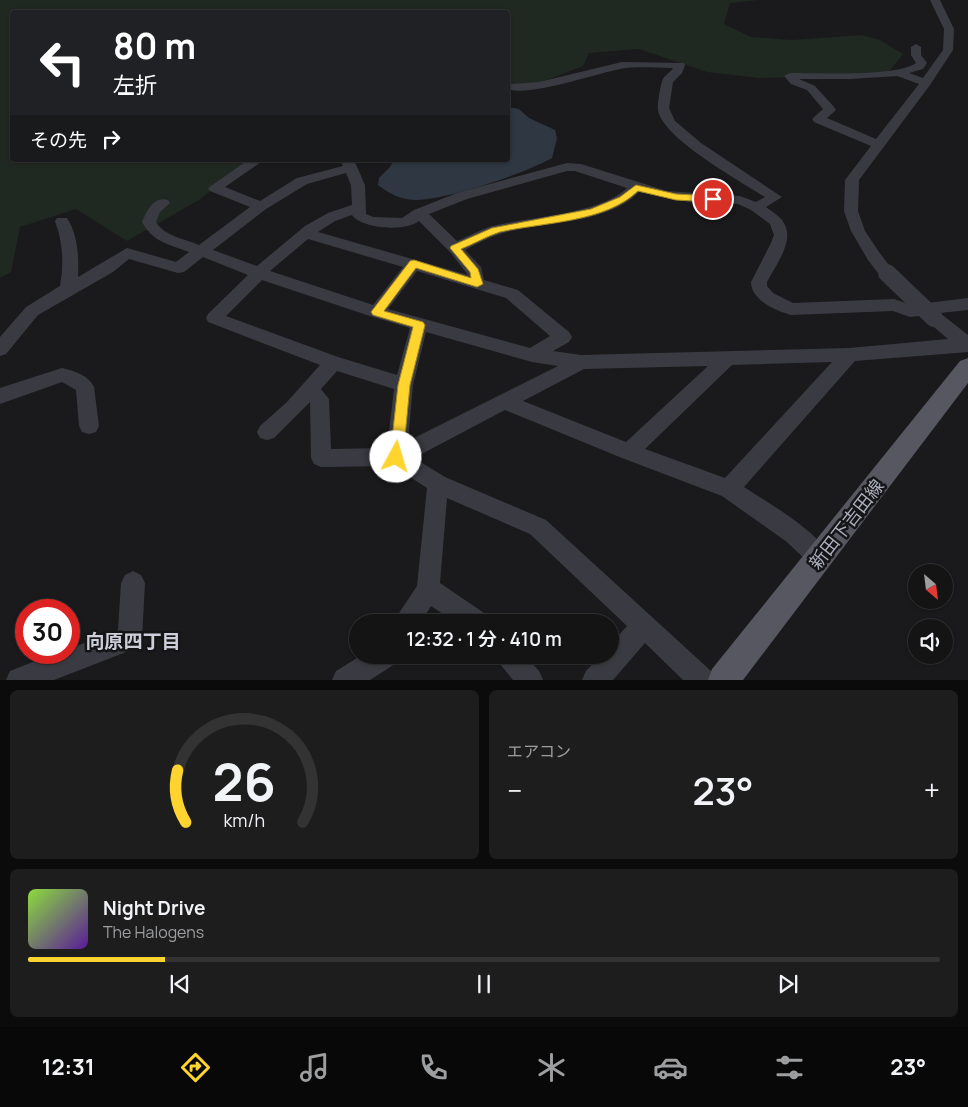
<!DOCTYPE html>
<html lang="ja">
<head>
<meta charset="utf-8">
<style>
	:root { --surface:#141415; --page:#1d1d1e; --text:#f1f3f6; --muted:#9d9ea0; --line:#333334; --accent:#ffd42f }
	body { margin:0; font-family:Manrope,"Noto Sans JP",sans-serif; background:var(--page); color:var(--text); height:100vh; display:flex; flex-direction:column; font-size:19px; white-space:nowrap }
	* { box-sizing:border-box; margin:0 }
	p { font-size:16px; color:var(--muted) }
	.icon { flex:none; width:28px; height:28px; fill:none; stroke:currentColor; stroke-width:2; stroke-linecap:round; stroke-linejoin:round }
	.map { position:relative; height:680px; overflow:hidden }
	.drawer { display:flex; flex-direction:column; gap:10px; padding:10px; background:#0b0b0c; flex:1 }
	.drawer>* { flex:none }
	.hud { position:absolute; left:10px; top:10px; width:500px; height:152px; border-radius:5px; box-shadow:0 1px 4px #0004,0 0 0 1px var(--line); background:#202124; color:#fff; overflow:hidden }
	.needle { width:32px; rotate:152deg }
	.tools { position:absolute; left:908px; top:564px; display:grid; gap:10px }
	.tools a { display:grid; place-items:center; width:45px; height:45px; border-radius:50%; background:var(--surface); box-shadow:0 1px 4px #0004,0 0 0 1px var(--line); font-size:25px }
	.speed { position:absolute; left:15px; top:599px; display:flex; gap:10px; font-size:25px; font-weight:700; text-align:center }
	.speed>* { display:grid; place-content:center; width:65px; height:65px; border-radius:50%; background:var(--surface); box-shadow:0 1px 4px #0004,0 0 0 1px var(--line); line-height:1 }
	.speed .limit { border:8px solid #d22; background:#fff; color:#111 }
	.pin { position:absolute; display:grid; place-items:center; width:42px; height:42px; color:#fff; margin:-21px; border:2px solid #fff; border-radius:50%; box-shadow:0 1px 5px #0007 }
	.me { position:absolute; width:55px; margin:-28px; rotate:6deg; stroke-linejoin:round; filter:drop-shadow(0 0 4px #0008) }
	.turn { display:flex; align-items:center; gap:18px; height:105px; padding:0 20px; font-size:22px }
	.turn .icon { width:65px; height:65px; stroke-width:2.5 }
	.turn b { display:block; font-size:35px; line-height:42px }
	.then { display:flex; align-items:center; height:48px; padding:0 20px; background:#0003; gap:10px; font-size:19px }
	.big { font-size:38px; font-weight:600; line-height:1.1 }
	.drawer .card { flex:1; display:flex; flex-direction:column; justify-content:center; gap:8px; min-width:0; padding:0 18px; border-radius:8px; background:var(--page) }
	.drawer .dial { align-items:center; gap:0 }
	.dial svg { height:130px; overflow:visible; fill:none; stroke:var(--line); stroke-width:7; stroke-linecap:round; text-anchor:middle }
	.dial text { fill:var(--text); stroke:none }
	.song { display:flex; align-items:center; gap:15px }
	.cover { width:60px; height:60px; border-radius:8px; background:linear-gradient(135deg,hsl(90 70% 55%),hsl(270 70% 35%)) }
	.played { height:5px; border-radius:2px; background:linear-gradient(90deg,var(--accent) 15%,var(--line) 15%) }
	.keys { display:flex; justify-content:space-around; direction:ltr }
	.heat { display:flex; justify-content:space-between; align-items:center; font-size:28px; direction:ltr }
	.drawer .tiles { flex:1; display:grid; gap:10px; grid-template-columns:1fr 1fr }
	.card:last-child { grid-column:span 2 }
	.trip { position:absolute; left:349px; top:614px; width:270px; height:50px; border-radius:25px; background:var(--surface); box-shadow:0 1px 4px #0004,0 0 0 1px var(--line); font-weight:600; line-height:50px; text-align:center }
	.menu { display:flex; height:80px; justify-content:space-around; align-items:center; background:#080808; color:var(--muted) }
	.menu .icon { width:35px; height:35px }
	.menu .active { color:var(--accent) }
	.menu b { font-size:22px; color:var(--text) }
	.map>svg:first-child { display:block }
	.green { fill:#1f2821 }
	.water { fill:#2e3742 }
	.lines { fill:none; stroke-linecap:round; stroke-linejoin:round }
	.minor { fill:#3a3a42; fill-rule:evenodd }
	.major { fill:#565761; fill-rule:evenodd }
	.minor-bridge { stroke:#3a3a42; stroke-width:18 }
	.route { fill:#ffd42f; stroke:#a68a1f }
	.labels { text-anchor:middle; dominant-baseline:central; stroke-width:5; stroke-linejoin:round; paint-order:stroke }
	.near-street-label { font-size:18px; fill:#abaebd; stroke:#151518 }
	.near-neighbourhood-label { font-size:19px; font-weight:bold; fill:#cdced9; stroke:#151518 }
</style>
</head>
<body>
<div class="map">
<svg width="968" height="680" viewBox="0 0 968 680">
	<rect width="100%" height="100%" fill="#1a1a1c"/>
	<path class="green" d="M 0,0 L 759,0 L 730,3 L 724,24 L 751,37 L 792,40 L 862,35 L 880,40 L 903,54 L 887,74 L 759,78 L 707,72 L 639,49 L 589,53 L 583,66 L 519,91 L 508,90 L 508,12 L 12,12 L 12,160 L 249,160 L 199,200 L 127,241 L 76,209 L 20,227 L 11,272 L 0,278 Z"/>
	<path class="water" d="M 508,107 L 519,109 L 529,118 L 555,130 L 557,138 L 552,158 C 523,174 450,199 417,200 C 401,200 390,194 378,185 L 379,178 L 390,167 L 394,160 L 508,160 Z"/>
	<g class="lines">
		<path class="minor" d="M 930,0 L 940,0 L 954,29 L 953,50 L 930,85 L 859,180 L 858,211 L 865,231 L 879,252 L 895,273 L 893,277 L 887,278 L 881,277 L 868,260 L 851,231 L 844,211 L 845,180 L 871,146 L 814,122 L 812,119 L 823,109 L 807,90 L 791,84 L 784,76 L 790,73 C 817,73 897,77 916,63 L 911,55 L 911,47 L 916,44 L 921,47 L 921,55 L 927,63 L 923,69 L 909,73 L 923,78 L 943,50 L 944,29 ZM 897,76 L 919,84 L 876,139 L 827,118 L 836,110 L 834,107 L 815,86 L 799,79 L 850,79 Z
			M 622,62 L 684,63 L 685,65 L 682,73 L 673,82 L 669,108 L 675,121 L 701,143 L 782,197 L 766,207 C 771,211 778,215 782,220 C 797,239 776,264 767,282 L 767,286 L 773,293 L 793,303 L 894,299 L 911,305 L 968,298 L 968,310 L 940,313 L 968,335 L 968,352 L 855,361 L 744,487 C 768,503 820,532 831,558 L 828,566 L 820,569 L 812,566 L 787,542 L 722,496 L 622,458 L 505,410 L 414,458 L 445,477 L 546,520 L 711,671 L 715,680 L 683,680 L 645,643 L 613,680 L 582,680 L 586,671 L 601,655 L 610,655 L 610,645 L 627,626 L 530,534 L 447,498 L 440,583 L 484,613 L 487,622 L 455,622 L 431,606 L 421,622 L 396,622 L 399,613 L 417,586 L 427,488 L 393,466 L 321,467 L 314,464 L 311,458 L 310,402 L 274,438 L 267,440 L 260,438 L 257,432 L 260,426 L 287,402 L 320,365 L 208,322 L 206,318 L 208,314 L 248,275 L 203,257 L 184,272 L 178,273 L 129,259 L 113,272 L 38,315 L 6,354 L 0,356 L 0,337 L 26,307 L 60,286 C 64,263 63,243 55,221 L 57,218 L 67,218 C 78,235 79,257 78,277 L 127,248 L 176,262 L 189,252 C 168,244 153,242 142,222 C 147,211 153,196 168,200 L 170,203 L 160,212 L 156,222 C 164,236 185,239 199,245 L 250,207 L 210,191 L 208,188 L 248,160 L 264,160 L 225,187 L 260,201 L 297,178 L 343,166 L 340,160 L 354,160 L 365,185 L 366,214 L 373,217 L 402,218 L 414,210 L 457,193 L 567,163 L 581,164 L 667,191 L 740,196 L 756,202 L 765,197 C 740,181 662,138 658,110 C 657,105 661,82 663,79 C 665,75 671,72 673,68 C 656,68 637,66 620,69 C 595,74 528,97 508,89 L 508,85 L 512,84 L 539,82 ZM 567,171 L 575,171 L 627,188 C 602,213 532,217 497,225 C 483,228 470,236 457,241 L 429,214 L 467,199 ZM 346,173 L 351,185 L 352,205 L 328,213 L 305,226 L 257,266 L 213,250 L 266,209 L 307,184 ZM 639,192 L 689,202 L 738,204 L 751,210 L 770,224 L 774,235 L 771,243 L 751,282 C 751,300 776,311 791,315 L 893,311 L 910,317 L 927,315 L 926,318 L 928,322 L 948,339 L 850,348 L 581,355 L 553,351 L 569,342 L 572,337 L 569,332 L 518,290 L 484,280 L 481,267 L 465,250 C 476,244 488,238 500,234 C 543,221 607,225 639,192 ZM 352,215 C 362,229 406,232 419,221 L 450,252 L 468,275 L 318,232 L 335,221 ZM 308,239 L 403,267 L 373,305 L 270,271 ZM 417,271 L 506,298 L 550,336 L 530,348 L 388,309 ZM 262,280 L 370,316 L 410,328 L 397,375 L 338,357 L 226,316 ZM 426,332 L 532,362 L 558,366 L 408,441 L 413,385 ZM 832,362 L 725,478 L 645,449 L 732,365 ZM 708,366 L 626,442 L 523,401 L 584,369 ZM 337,371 L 394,389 L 387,448 L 331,449 L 329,399 L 321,389 Z
			M 62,368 C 75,371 88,375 94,387 L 99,426 L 96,432 L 89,434 L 82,432 L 79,426 L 76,390 L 62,382 L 0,404 L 0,388 Z
			M 133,571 L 141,575 L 145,583 L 142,638 L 139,647 L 54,680 L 6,680 L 10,671 L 58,652 L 69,652 L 69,649 L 118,630 L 121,583 L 125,575 Z
			M 362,655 L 399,655 L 395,664 L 370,680 L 332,680 L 336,671 Z
			M 496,655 L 525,655 L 539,671 L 543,680 L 513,680 L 500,664 Z"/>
		<path class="major" d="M 968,358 L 968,383 L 743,680 L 708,680 L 712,669 L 960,361 Z"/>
		<path class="minor-bridge" d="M 887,273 L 934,318"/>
	</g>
	<path class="route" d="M 636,185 L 676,194 L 713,196 L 717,199 L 713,202 L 676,200 L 638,191 C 605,223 543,222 500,232 C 487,236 474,244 461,249 L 478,269 L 483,284 L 477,287 L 416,268 L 384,311 L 423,322 L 425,325 L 410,385 L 403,457 L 401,461 L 396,463 L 392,461 L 390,457 L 398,385 L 413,327 L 373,315 L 371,312 L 410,261 L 414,260 L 471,278 L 470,272 L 450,248 L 451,246 L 492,228 L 591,209 L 620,197 Z"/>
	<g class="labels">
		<g class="near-street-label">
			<text transform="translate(846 524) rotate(-52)">新田下吉田線</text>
		</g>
		<g class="near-neighbourhood-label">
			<text x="133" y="641">向原四丁目</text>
		</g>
	</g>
</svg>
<div class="tools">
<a><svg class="needle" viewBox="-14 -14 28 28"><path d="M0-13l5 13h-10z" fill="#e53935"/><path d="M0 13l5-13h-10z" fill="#9d9ea0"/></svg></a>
<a><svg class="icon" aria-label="sound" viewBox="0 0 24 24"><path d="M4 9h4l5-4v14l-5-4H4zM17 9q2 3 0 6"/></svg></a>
</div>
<div class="speed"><div class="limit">30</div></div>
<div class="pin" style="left:713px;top:199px;background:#d93025"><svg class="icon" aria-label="arrive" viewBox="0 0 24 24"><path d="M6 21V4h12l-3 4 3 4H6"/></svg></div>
<svg class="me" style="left:396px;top:457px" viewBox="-20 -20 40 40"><circle r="19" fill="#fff"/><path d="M0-13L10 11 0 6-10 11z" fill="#ffd42f"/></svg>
<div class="trip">12:32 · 1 分 · 410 m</div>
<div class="hud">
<div class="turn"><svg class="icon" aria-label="left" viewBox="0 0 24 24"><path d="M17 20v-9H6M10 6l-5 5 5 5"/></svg><div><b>80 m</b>左折</div></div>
<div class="then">その先<svg class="icon" aria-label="right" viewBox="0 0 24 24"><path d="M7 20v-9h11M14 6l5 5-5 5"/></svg></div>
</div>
</div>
<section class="drawer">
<div class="tiles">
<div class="card dial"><svg viewBox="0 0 100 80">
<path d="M14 69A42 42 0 1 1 86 69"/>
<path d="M14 69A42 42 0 0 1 9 37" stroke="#ffd42f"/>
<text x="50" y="56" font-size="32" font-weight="700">26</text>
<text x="50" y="72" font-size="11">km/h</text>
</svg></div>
<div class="card"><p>エアコン</p>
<div class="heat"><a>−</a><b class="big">23°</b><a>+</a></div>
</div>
<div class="card">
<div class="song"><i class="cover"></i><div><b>Night Drive</b><p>The Halogens</p></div></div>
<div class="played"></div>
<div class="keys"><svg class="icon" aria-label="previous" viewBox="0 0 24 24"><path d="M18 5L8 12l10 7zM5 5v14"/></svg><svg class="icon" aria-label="pause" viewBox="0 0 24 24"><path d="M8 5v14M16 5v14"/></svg><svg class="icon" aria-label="next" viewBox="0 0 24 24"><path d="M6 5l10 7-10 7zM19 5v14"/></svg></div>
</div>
</div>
</section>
<nav class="menu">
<b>12:31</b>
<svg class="icon active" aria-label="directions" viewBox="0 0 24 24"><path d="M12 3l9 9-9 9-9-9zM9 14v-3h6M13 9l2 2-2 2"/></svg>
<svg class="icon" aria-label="music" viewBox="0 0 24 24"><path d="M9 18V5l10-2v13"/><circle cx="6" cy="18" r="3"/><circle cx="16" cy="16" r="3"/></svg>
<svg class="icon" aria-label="phone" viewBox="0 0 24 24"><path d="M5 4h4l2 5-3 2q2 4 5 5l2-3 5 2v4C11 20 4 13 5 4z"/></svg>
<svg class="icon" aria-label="climate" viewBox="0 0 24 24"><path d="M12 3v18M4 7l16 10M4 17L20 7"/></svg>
<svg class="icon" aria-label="car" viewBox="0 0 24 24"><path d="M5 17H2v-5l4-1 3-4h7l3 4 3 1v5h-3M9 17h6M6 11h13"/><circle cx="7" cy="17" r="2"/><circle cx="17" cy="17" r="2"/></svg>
<svg class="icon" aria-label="filters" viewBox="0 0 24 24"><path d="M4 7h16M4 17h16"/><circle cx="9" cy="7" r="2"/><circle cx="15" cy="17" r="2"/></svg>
<b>23°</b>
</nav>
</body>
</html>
